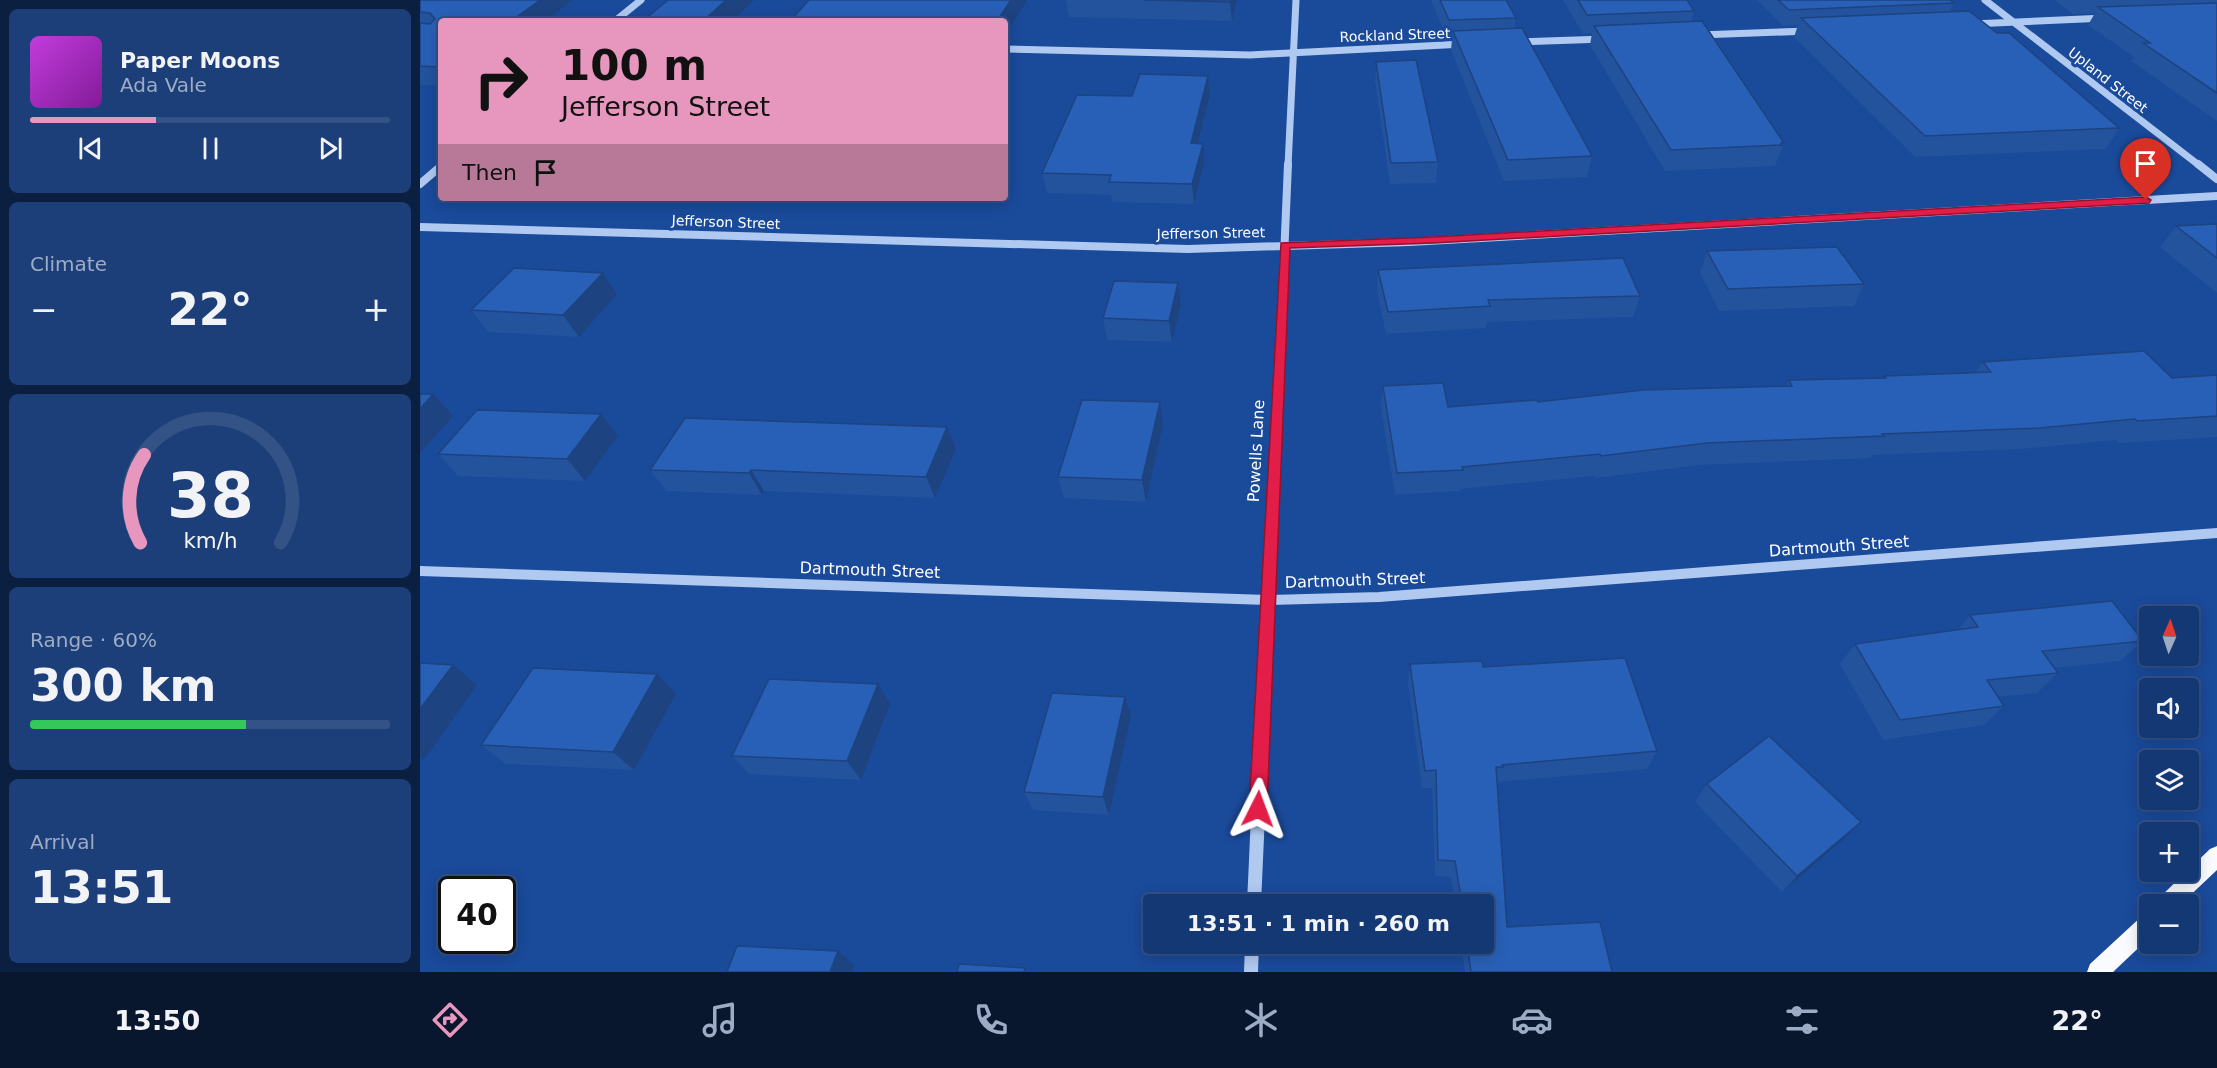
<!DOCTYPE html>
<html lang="en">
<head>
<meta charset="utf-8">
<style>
	:root { --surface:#143874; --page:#1d3f79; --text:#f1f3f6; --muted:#9dacc5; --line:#335286; --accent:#e797bd }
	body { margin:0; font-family:"DejaVu Sans",sans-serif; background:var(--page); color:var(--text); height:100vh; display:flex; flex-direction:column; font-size:22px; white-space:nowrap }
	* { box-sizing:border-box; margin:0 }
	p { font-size:20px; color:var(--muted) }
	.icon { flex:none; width:33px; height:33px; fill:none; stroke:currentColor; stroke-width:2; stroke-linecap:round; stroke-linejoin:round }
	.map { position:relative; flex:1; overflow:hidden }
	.details { display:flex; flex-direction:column; gap:9px; padding:9px; background:#0b1f40; width:420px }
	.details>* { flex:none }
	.guide { position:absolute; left:18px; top:18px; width:570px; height:183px; border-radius:6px; box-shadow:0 3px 15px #0003,0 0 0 2px var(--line); background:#e797bd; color:#111; overflow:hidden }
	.needle { width:39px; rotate:3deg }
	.tools { position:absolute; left:1719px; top:606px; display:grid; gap:12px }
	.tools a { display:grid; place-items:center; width:60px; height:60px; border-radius:6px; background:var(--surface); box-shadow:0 3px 15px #0003,0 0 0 2px var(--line); font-size:30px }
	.speed { position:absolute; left:18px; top:876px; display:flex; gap:12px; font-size:30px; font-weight:700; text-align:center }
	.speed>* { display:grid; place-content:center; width:78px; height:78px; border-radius:50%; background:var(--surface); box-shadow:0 3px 15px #0003,0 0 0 2px var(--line); line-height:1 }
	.speed .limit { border:3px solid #111; border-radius:9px; background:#fff; color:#111 }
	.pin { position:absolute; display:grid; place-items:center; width:51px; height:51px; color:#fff; margin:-62px -26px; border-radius:50% 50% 50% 0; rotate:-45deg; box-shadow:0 0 6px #0007 }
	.pin .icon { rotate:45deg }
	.me { position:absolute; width:66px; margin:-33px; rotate:3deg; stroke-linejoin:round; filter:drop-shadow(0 0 4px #0008) }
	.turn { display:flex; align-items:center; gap:21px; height:126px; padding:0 24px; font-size:27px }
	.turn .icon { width:78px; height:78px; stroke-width:2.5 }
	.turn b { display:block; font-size:42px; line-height:51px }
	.then { display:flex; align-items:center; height:57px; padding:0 24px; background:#0003; gap:12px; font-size:22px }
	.big { font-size:45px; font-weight:600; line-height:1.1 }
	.details .tile { flex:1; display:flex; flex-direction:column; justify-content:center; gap:9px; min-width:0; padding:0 21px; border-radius:9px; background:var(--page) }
	.details .dial { align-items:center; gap:0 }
	.dial svg { height:156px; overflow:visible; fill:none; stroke:var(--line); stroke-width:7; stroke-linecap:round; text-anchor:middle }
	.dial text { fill:var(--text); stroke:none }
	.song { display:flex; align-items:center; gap:18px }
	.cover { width:72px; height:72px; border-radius:9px; background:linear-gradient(135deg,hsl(290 70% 55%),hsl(290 70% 35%)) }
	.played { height:6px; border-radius:3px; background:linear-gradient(90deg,var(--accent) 35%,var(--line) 35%) }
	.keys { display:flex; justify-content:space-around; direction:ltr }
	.heat { display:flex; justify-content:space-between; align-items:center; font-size:33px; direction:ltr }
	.charge { height:9px; border-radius:4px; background:linear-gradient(90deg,#34c759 60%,var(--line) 0) }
	.trip { position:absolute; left:723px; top:894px; width:351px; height:60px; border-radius:6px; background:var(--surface); box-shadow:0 3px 15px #0003,0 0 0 2px var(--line); font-weight:600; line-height:60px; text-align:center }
	.dock { display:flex; height:96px; justify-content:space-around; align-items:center; background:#08162e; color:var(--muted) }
	.dock .icon { width:42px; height:42px }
	.dock .selected { color:var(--accent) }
	.dock b { font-size:27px; color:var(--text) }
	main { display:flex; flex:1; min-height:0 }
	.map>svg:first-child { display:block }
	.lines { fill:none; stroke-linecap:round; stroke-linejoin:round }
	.minor-far3 { stroke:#b0c9f1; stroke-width:7 }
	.minor-far2 { stroke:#b0c9f1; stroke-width:8 }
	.minor-far1 { stroke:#b0c9f1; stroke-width:10 }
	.minor { stroke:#b0c9f1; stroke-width:14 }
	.major { fill:#fafbff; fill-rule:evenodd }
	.wall { fill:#23539d }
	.shaded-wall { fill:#1d4380 }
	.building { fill:#2960b7; stroke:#1d4380; stroke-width:1.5 }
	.route { fill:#e11d48; stroke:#92132f; stroke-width:1.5 }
	.labels { text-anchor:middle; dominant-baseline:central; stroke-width:6; stroke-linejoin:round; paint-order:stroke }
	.far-street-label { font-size:14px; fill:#fff; stroke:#1a4a9a }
	.street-label { font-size:16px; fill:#fff; stroke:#1a4a9a }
</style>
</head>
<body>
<main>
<section class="details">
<div class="tile">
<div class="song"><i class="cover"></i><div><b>Paper Moons</b><p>Ada Vale</p></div></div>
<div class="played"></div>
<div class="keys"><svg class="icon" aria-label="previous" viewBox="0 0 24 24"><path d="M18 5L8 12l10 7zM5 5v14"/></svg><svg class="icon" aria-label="pause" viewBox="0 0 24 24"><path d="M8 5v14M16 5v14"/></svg><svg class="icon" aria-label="next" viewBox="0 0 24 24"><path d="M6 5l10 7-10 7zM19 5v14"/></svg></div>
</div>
<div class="tile"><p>Climate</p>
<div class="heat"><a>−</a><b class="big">22°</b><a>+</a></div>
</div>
<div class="tile dial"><svg viewBox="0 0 100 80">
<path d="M14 69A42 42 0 1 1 86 69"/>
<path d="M14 69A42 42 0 0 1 16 24" stroke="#e797bd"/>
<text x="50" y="56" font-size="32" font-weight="700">38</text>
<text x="50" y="72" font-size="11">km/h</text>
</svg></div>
<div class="tile"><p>Range · 60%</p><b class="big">300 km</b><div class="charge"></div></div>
<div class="tile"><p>Arrival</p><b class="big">13:51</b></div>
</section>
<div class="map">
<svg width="1797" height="972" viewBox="0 0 1797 972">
	<rect width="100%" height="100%" fill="#1a4a9a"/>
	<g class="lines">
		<path class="minor-far3" d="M 1565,0 L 1780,166
			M 195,21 L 221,0
			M 1552,24 L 1686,18
			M 1279,35 L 1389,31
			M 1096,42 L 1185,39
			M 585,49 L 830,55 L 1044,44
			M 868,166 L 876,0"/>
		<path class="minor-far2" d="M 1778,164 L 1797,179
			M 0,184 L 21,166
			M 0,227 L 768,249 L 990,242 L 1797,196
			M 859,374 L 868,164"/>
		<path class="minor-far1" d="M 0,571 L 847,600 L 959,597 L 1797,533
			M 846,638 L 859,373"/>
		<path class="minor" d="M 834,904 L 846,637
			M 831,972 L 832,944"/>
		<path class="major" d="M 1797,846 L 1797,870 L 1761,904 L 1737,904 L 1740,897 L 1790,849 Z
			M 1730,912 L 1730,937 L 1693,972 L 1667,972 L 1670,964 L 1723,915 Z"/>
	</g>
	<path class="wall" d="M 0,0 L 153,0 L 125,21 L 21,21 L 21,85 L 0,85 Z
		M 646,0 L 817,0 L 812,21 L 649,17 Z
		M 1011,0 L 1086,0 L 1096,18 L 1094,29 L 1172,156 L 1167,177 L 1084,181 L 1031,50 L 1032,39 L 1027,39 Z
		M 1143,0 L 1267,0 L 1274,11 L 1271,22 L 1364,143 L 1355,166 L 1245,171 L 1170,45 L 1172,33 L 1163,34 Z
		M 1337,0 L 1530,0 L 1534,3 L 1530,12 L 1699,128 L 1686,149 L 1495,157 L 1374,37 L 1378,25 L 1363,26 Z
		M 1634,0 L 1797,0 L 1797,121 L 1711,61 L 1714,57 L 1668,25 L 1675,13 L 1653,14 Z
		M 956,62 L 1018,162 L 1016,183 L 970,184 L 955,81 Z
		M 788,76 L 790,95 L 778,144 L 784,164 L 774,204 L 692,202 L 691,195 L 627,193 L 622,173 L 712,96 Z
		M 1797,224 L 1797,293 L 1740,247 L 1756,226 Z
		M 1287,251 L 1444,284 L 1434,306 L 1299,311 L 1280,273 Z
		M 958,270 L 1220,296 L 1213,317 L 1067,322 L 1066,328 L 966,334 L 957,291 Z
		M 183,273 L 197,294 L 159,337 L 68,332 L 51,310 Z
		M 758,283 L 761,305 L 752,342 L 687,340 L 683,318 Z
		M 1563,362 L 1752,378 L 1797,375 L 1797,437 L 1699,443 L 1696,440 L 1602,449 L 1452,455 L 1451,458 L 1278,465 L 1175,478 L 1174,476 L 1040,489 L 1039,491 L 975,495 L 961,408 L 963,386 L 1028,407 L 1366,387 L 1369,380 L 1463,378 L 1464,376 L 1556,372 Z
		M 740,402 L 743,424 L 726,502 L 644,498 L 638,477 Z
		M 181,414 L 198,436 L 165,481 L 38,476 L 18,454 Z
		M 536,449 L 515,498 L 344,491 L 342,495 L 246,491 L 230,470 Z
		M 1550,615 L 1723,641 L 1700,661 L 1634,668 L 1638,673 L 1617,693 L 1578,697 L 1584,706 L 1564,725 L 1463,740 L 1420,664 L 1435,644 L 1538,630 Z
		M 990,664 L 1063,667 L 1237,751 L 1227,769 L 1078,782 L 1077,784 L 1087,927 L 1192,972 L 1045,972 L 1041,944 L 1064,944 L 1064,904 L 1035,904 L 1031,877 L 1015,876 L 1012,788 L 1002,788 L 988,683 Z
		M 256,694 L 214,770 L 86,764 L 61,745 Z
		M 470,704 L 441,780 L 329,774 L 312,756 Z
		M 711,716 L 689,815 L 613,810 L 604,792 Z
		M 1287,784 L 1424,839 L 1362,892 L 1275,802 Z"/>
	<path class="shaded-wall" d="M 120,0 L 153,0 L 125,21 L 91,21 Z
		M 306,0 L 334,0 L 312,21 L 283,21 Z
		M 591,0 L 606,0 L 606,2 L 585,35 L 585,21 L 577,21 Z
		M 811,0 L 817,0 L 812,21 L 810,2 Z
		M 788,76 L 790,95 L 773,163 L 771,143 Z
		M 783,144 L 784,164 L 774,204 L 772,184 Z
		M 183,273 L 197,294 L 159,337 L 143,315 Z
		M 758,283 L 761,305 L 752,342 L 749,321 Z
		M 13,394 L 33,416 L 0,453 L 0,409 Z
		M 740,402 L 743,424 L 726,502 L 722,480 Z
		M 181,414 L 198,436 L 165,481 L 147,459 Z
		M 527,427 L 536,449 L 515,498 L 506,477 Z
		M 331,470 L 344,491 L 342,495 L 329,473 Z
		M 33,665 L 57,685 L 4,760 L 0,757 L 0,709 Z
		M 237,674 L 256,694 L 214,770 L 193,752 Z
		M 458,684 L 470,704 L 441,780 L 427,761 Z
		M 705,697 L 711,716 L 689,815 L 683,797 Z
		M 1441,822 L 1424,839 L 1362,892 L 1377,876 Z
		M 418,951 L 434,965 L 432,972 L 410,972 Z"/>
	<path class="building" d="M 0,0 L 120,0 L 91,21 L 21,21 L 21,67 L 0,66 L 0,23 L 10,24 L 15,19 L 10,13 L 0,12 Z
		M 248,0 L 306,0 L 283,21 L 223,21 Z
		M 389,0 L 591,0 L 577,21 L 370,21 Z
		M 724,0 L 811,0 L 810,2 Z
		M 1020,0 L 1086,0 L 1096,18 L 1029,20 Z
		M 1158,0 L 1267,0 L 1274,11 L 1167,15 Z
		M 1358,0 L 1530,0 L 1534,3 L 1369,10 Z
		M 1797,3 L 1797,93 L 1723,43 L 1730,43 L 1678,7 Z
		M 1549,11 L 1577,33 L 1589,33 L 1699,128 L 1505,136 L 1381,18 Z
		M 1282,21 L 1364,143 L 1361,143 L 1362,145 L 1251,150 L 1174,26 Z
		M 1102,28 L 1172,156 L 1088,160 L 1033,31 Z
		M 996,60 L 1018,162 L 971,163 L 956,62 Z
		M 720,74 L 788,76 L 771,143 L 783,144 L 772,184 L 689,182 L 691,175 L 622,173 L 657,95 L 712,96 Z
		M 1797,224 L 1797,258 L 1756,226 Z
		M 1417,247 L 1444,284 L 1308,289 L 1287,251 Z
		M 1203,258 L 1220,296 L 1068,300 L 1070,306 L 968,312 L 958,270 Z
		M 94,268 L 183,273 L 143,315 L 51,310 Z
		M 694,281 L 758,283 L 749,321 L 683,318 Z
		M 1724,351 L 1752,378 L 1797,375 L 1797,416 L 1717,421 L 1715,419 L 1619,428 L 1462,434 L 1464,436 L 1287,443 L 1181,456 L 1180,454 L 1042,467 L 1043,470 L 977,473 L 963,386 L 1023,383 L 1028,407 L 1117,400 L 1118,402 L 1223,390 L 1372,386 L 1369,380 L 1466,378 L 1464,376 L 1571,372 L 1563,362 Z
		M 0,394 L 13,394 L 0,409 Z
		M 662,400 L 740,402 L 722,480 L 638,477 Z
		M 57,410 L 181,414 L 147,459 L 18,454 Z
		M 265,418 L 527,427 L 506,477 L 331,470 L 329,473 L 230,470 Z
		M 1692,601 L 1723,641 L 1622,651 L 1638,673 L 1567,680 L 1584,706 L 1480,720 L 1435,644 L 1558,627 L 1550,615 Z
		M 1205,658 L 1237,751 L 1082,765 L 1083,767 L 1076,767 L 1087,927 L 1180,922 L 1192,972 L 1051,972 L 1047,944 L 1064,944 L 1064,904 L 1042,904 L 1035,861 L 1018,860 L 1016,770 L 1005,771 L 990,664 L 1062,661 L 1063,667 Z
		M 0,663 L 33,665 L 0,709 Z
		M 113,668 L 237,674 L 193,752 L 61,745 Z
		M 349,679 L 458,684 L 427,761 L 312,756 Z
		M 632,693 L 705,697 L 683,797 L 604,792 Z
		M 1349,736 L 1441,822 L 1377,876 L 1287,784 Z
		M 317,946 L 418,951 L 410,972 L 307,972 Z
		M 539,964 L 605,968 L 604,972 L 537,972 Z"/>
	<path class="route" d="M 1726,197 L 1731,200 L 1729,203 L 1014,243 L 870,248 L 847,809 L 844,815 L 838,818 L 832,815 L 829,809 L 861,243 L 1014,237 Z"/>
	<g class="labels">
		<g class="far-street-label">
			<text transform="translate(975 35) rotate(-2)">Rockland Street</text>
			<text transform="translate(1688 80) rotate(38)">Upland Street</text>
			<text transform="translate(306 222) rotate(2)">Jefferson Street</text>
			<text transform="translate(791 233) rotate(-1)">Jefferson Street</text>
		</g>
		<g class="street-label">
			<text transform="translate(836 451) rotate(-87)">Powells Lane</text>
			<text transform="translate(1419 546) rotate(-4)">Dartmouth Street</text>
			<text transform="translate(450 570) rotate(2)">Dartmouth Street</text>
			<text transform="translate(935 580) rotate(-2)">Dartmouth Street</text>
		</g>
	</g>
</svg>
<div class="tools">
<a><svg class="needle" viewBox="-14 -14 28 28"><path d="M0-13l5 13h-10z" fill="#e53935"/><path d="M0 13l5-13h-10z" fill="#9dacc5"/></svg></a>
<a><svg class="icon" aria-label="sound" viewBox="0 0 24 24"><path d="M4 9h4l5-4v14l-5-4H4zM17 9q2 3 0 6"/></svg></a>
<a><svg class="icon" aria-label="layers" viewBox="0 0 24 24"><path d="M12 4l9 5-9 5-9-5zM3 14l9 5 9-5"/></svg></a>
<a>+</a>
<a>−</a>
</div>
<div class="speed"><div class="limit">40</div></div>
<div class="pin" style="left:1726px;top:200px;background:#d93025"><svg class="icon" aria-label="arrive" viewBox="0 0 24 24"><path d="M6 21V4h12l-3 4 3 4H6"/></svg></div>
<svg class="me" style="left:838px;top:809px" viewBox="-20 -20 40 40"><path d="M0-17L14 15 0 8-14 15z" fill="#e11d48" stroke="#fff" stroke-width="4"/></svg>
<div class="trip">13:51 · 1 min · 260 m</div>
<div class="guide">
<div class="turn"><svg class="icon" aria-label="right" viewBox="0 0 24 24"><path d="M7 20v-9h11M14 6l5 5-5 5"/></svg><div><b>100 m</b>Jefferson Street</div></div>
<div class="then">Then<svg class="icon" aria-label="arrive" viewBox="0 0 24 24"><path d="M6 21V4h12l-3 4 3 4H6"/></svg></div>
</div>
</div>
</main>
<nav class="dock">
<b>13:50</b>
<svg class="icon selected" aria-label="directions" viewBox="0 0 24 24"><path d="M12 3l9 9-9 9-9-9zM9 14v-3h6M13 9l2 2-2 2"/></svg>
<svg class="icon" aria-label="music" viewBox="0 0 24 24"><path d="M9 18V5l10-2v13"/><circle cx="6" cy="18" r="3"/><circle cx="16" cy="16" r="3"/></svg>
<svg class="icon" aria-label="phone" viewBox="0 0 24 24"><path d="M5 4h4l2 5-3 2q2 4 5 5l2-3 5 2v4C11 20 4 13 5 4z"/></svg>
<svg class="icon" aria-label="climate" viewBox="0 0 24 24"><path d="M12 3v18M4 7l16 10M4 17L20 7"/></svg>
<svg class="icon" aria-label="car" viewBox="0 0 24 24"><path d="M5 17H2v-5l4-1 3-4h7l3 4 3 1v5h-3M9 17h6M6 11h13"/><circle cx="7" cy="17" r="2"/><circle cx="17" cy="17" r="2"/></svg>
<svg class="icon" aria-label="filters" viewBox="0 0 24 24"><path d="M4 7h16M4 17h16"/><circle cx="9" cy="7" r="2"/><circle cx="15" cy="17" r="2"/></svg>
<b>22°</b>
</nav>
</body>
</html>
